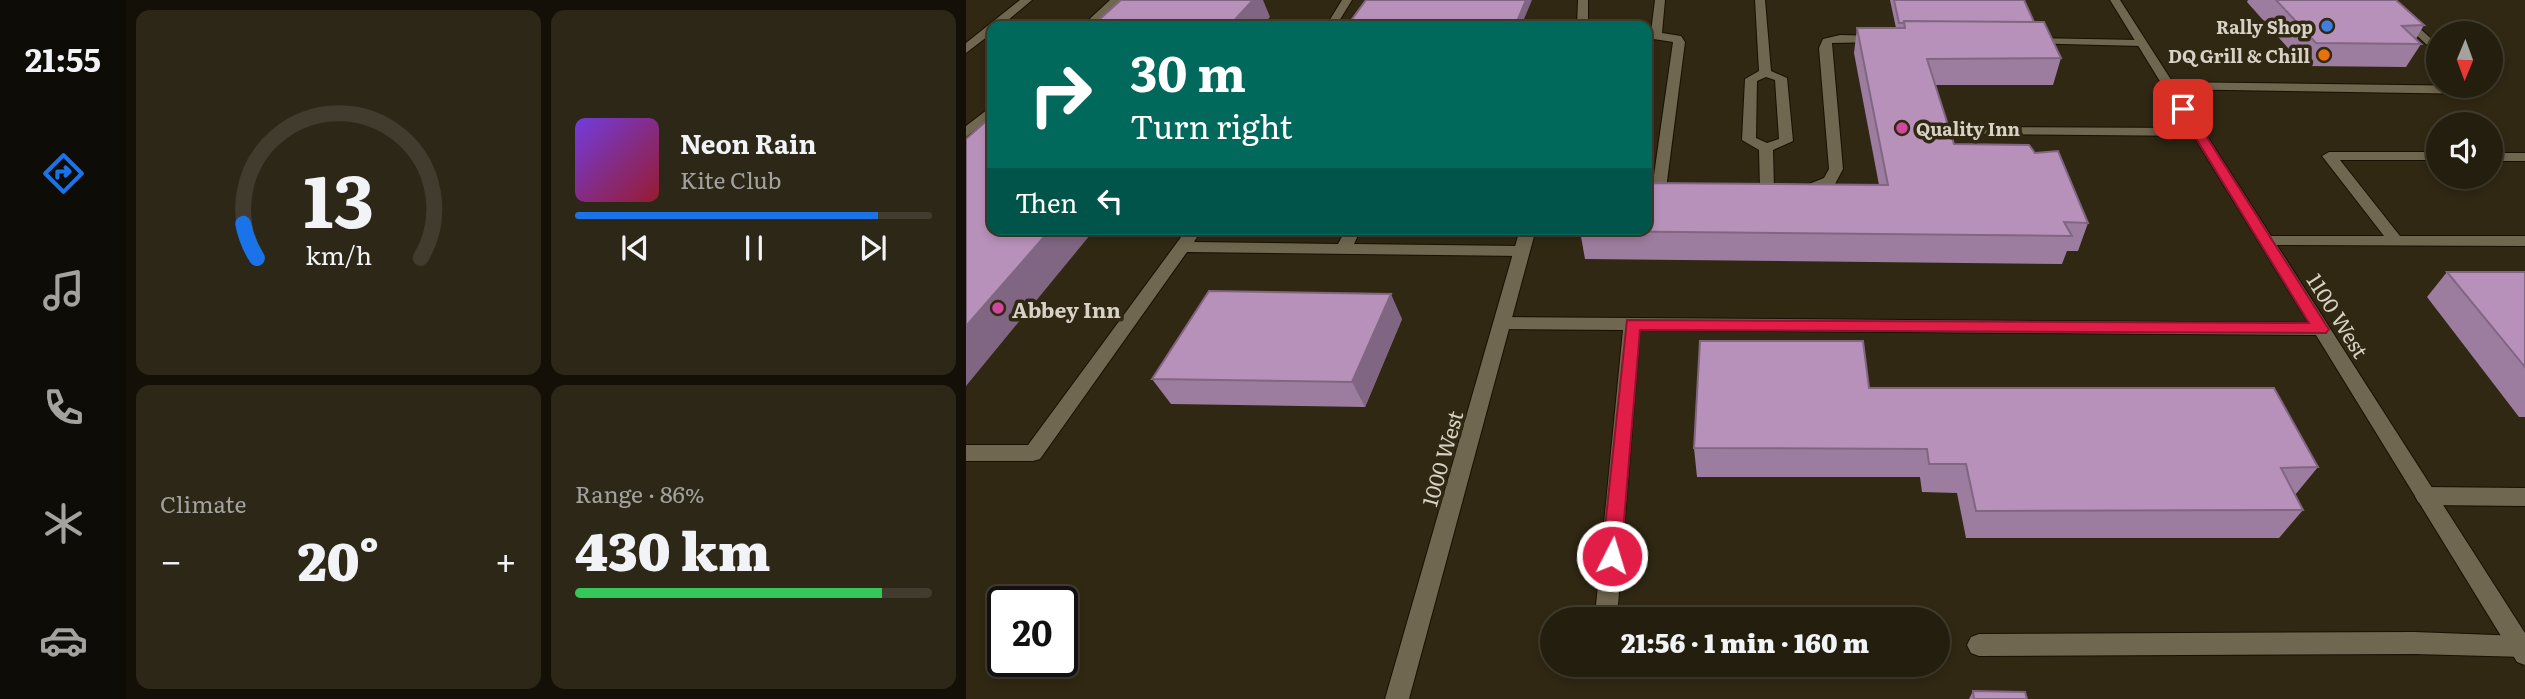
<!DOCTYPE html>
<html lang="en">
<head>
<meta charset="utf-8">
<style>
	:root { --surface:#241e0e; --page:#2c2717; --text:#f1f3f6; --muted:#a3a29e; --line:#413c2e; --accent:#1a73e8 }
	body { margin:0; font-family:Literata,serif; background:var(--page); color:var(--text); height:100vh; display:flex; flex-direction:column; font-size:26px; white-space:nowrap }
	* { box-sizing:border-box; margin:0 }
	p { font-size:23px; color:var(--muted) }
	.icon { flex:none; width:38px; height:38px; fill:none; stroke:currentColor; stroke-width:2; stroke-linecap:round; stroke-linejoin:round }
	.map { position:relative; flex:1; overflow:hidden }
	.side { display:flex; flex-direction:column; gap:10px; padding:10px; background:#141008; width:840px }
	.side>* { flex:none }
	.top-card { position:absolute; left:21px; top:21px; width:665px; height:214px; border-radius:14px; box-shadow:0 4px 10px #0003,0 0 0 2px var(--line); background:#00695c; color:#fff; overflow:hidden }
	.needle { width:46px; rotate:181deg }
	.buttons { position:absolute; left:1460px; top:21px; display:grid; gap:14px }
	.buttons a { display:grid; place-items:center; width:77px; height:77px; border-radius:50%; background:var(--surface); box-shadow:0 4px 10px #0003,0 0 0 2px var(--line); font-size:35px }
	.speed { position:absolute; left:21px; top:586px; display:flex; gap:14px; font-size:35px; font-weight:700; text-align:center }
	.speed>* { display:grid; place-content:center; width:91px; height:91px; border-radius:50%; background:var(--surface); box-shadow:0 4px 10px #0003,0 0 0 2px var(--line); line-height:1 }
	.speed .limit { border:4px solid #111; border-radius:10px; background:#fff; color:#111 }
	.pin { position:absolute; display:grid; place-items:center; width:60px; height:60px; color:#fff; margin:-30px; border-radius:14px; box-shadow:0 4px 10px #0006 }
	.me { position:absolute; width:77px; margin:-38px; rotate:5deg; stroke-linejoin:round; filter:drop-shadow(0 0 5px #0008) }
	.turn { display:flex; align-items:center; gap:24px; height:147px; padding:0 28px; font-size:32px }
	.turn .icon { width:91px; height:91px; stroke-width:2.5 }
	.turn b { display:block; font-size:49px; line-height:60px }
	.then { display:flex; align-items:center; height:66px; padding:0 28px; background:#0003; gap:14px; font-size:26px }
	.big { font-size:52px; font-weight:800; line-height:1.1 }
	.side .widget { flex:1; display:flex; flex-direction:column; justify-content:center; gap:10px; min-width:0; padding:0 24px; border-radius:14px; background:var(--page) }
	.side .dial { align-items:center; gap:0 }
	.dial svg { height:182px; overflow:visible; fill:none; stroke:var(--line); stroke-width:7; stroke-linecap:round; text-anchor:middle }
	.dial text { fill:var(--text); stroke:none }
	.song { display:flex; align-items:center; gap:21px }
	.cover { width:84px; height:84px; border-radius:10px; background:linear-gradient(135deg,hsl(260 70% 55%),hsl(350 70% 35%)) }
	.played { height:7px; border-radius:4px; background:linear-gradient(90deg,var(--accent) 85%,var(--line) 85%) }
	.keys { display:flex; justify-content:space-around; direction:ltr }
	.heat { display:flex; justify-content:space-between; align-items:center; font-size:38px; direction:ltr }
	.charge { height:10px; border-radius:5px; background:linear-gradient(90deg,#34c759 86%,var(--line) 0) }
	.side .tiles { flex:1; display:grid; gap:10px; grid-template-columns:repeat(2,1fr) }
	.trip { position:absolute; left:574px; top:607px; width:410px; height:70px; border-radius:35px; background:var(--surface); box-shadow:0 4px 10px #0003,0 0 0 2px var(--line); font-weight:800; line-height:70px; text-align:center }
	main { display:flex; flex:1; min-height:0 }
	.dock { display:flex; flex-direction:column; width:126px; justify-content:space-around; align-items:center; background:#0e0c06; color:var(--muted) }
	.dock .icon { width:49px; height:49px }
	.dock .selected { color:var(--accent) }
	.dock b { font-size:32px; color:var(--text) }
	.map>svg:first-child { display:block }
	.lines { fill:none; stroke-linecap:round; stroke-linejoin:round }
	.service-casing { stroke:#181000; stroke-width:2 }
	.minor-casing { stroke:#181000; stroke-width:2 }
	.service { fill:#706750; fill-rule:evenodd }
	.minor { fill:#706750; fill-rule:evenodd }
	.wall { fill:#9d7d9f }
	.shaded-wall { fill:#806682 }
	.building { fill:#b791b9; stroke:#806682; stroke-width:2 }
	.route { fill:#e11d48; stroke:#92132f; stroke-width:2 }
	.shop-dot { fill:#3f7fe0; stroke:#302813; stroke-width:2.5 }
	.food-dot { fill:#e8710a; stroke:#302813; stroke-width:2.5 }
	.hotel-dot { fill:#d1479c; stroke:#302813; stroke-width:2.5 }
	.labels { text-anchor:middle; dominant-baseline:central; stroke-width:7; stroke-linejoin:round; paint-order:stroke }
	.far-poi-label { font-size:18px; font-weight:bold; fill:#d7d2c5; stroke:#302813; text-anchor:end }
	.poi-label { font-size:21px; font-weight:bold; fill:#d7d2c5; stroke:#302813; text-anchor:start }
	.street-label { font-size:21px; fill:#d7d2c5; stroke:#302813 }
</style>
</head>
<body>
<main>
<nav class="dock">
<b>21:55</b>
<svg class="icon selected" aria-label="directions" viewBox="0 0 24 24"><path d="M12 3l9 9-9 9-9-9zM9 14v-3h6M13 9l2 2-2 2"/></svg>
<svg class="icon" aria-label="music" viewBox="0 0 24 24"><path d="M9 18V5l10-2v13"/><circle cx="6" cy="18" r="3"/><circle cx="16" cy="16" r="3"/></svg>
<svg class="icon" aria-label="phone" viewBox="0 0 24 24"><path d="M5 4h4l2 5-3 2q2 4 5 5l2-3 5 2v4C11 20 4 13 5 4z"/></svg>
<svg class="icon" aria-label="climate" viewBox="0 0 24 24"><path d="M12 3v18M4 7l16 10M4 17L20 7"/></svg>
<svg class="icon" aria-label="car" viewBox="0 0 24 24"><path d="M5 17H2v-5l4-1 3-4h7l3 4 3 1v5h-3M9 17h6M6 11h13"/><circle cx="7" cy="17" r="2"/><circle cx="17" cy="17" r="2"/></svg>
</nav>
<section class="side">
<div class="tiles">
<div class="widget dial"><svg viewBox="0 0 100 80">
<path d="M14 69A42 42 0 1 1 86 69"/>
<path d="M14 69A42 42 0 0 1 8 54" stroke="#1a73e8"/>
<text x="50" y="56" font-size="32" font-weight="700">13</text>
<text x="50" y="72" font-size="11">km/h</text>
</svg></div>
<div class="widget">
<div class="song"><i class="cover"></i><div><b>Neon Rain</b><p>Kite Club</p></div></div>
<div class="played"></div>
<div class="keys"><svg class="icon" aria-label="previous" viewBox="0 0 24 24"><path d="M18 5L8 12l10 7zM5 5v14"/></svg><svg class="icon" aria-label="pause" viewBox="0 0 24 24"><path d="M8 5v14M16 5v14"/></svg><svg class="icon" aria-label="next" viewBox="0 0 24 24"><path d="M6 5l10 7-10 7zM19 5v14"/></svg></div>
</div>
<div class="widget"><p>Climate</p>
<div class="heat"><a>−</a><b class="big">20°</b><a>+</a></div>
</div>
<div class="widget"><p>Range · 86%</p><b class="big">430 km</b><div class="charge"></div></div>
</div>
</section>
<div class="map">
<svg width="1559" height="699" viewBox="0 0 1559 699">
	<rect width="100%" height="100%" fill="#302813"/>
	<g class="lines">
		<g class="service-casing">
			<path id="service" d="M 144,0 L 156,0 L 127,26 L 116,26 Z
				M 376,0 L 386,0 L 370,26 L 360,26 Z
				M 689,0 L 699,0 L 696,33 L 715,36 L 719,42 L 700,189 L 693,193 L 686,189 L 707,42 L 681,38 L 681,32 L 685,32 Z
				M 789,0 L 799,0 L 805,71 L 821,78 L 827,141 L 807,150 L 808,189 L 801,193 L 794,189 L 793,150 L 776,140 L 779,79 L 793,71 ZM 800,77 L 809,80 L 813,139 L 801,143 L 790,138 L 791,81 Z
				M 1412,0 L 1423,0 L 1472,45 L 1472,55 Z
				M 874,35 L 913,36 L 919,39 L 913,42 L 866,43 L 877,169 L 869,184 L 845,192 L 826,191 L 824,188 L 826,185 L 843,184 L 858,178 L 863,169 L 853,48 L 857,39 Z
				M 1063,38 L 1175,40 L 1181,43 L 1175,46 L 1059,43 L 1059,39 Z
				M 1203,82 L 1514,86 L 1517,90 L 1511,94 L 1199,89 L 1197,86 Z
				M 26,106 L 26,117 L 0,137 L 0,126 Z
				M 1009,127 L 1232,128 L 1239,132 L 1232,136 L 1004,134 L 1004,128 Z
				M 1363,152 L 1472,152 L 1472,160 L 1374,160 L 1434,236 L 1559,236 L 1559,246 L 1295,245 L 1292,241 L 1300,236 L 1418,236 L 1356,156 Z
				M 1524,153 L 1559,153 L 1559,161 L 1524,161 Z
				M 221,229 L 236,229 L 228,242 L 372,244 L 380,229 L 395,229 L 388,244 L 556,246 L 564,251 L 556,256 L 221,252 L 74,459 L 67,461 L 0,461 L 0,445 L 62,445 Z
				M 536,317 L 1355,323 L 1364,329 L 1355,335 L 674,330 L 652,605 L 659,620 L 636,620 L 630,605 L 657,330 L 536,329 L 528,323 Z
				M 1459,487 L 1559,488 L 1559,506 L 1459,505 L 1452,502 L 1449,496 L 1452,490 Z
				M 1448,632 L 1555,636 L 1559,637 L 1559,657 L 1448,654 L 1013,656 L 1005,653 L 1001,645 L 1005,637 L 1013,634 Z"/>
		</g>
		<g class="minor-casing">
			<path id="minor" d="M 54,0 L 66,0 L 35,26 L 26,26 L 26,33 L 0,53 L 0,43 Z
				M 612,0 L 622,0 L 622,26 L 611,26 Z
				M 1144,0 L 1154,0 L 1559,633 L 1559,665 L 1551,662 Z
				M 554,229 L 570,229 L 443,699 L 419,699 Z"/>
		</g>
		<use href="#service" class="service"/>
		<use href="#minor" class="minor"/>
	</g>
	<path class="wall" d="M 924,0 L 1058,0 L 1068,22 L 1095,58 L 1087,85 L 969,85 L 988,144 L 1122,223 L 1112,251 L 1101,251 L 1096,264 L 619,259 L 614,231 L 913,185 L 888,53 L 891,28 L 930,28 Z
		M 1282,0 L 1430,0 L 1458,25 L 1450,39 L 1455,44 L 1440,67 L 1338,66 L 1281,2 Z
		M 1481,272 L 1559,272 L 1559,417 L 1553,417 L 1461,297 Z
		M 436,319 L 399,407 L 205,404 L 186,379 Z
		M 903,388 L 1352,467 L 1329,495 L 1337,510 L 1313,538 L 1000,538 L 991,493 L 956,492 L 954,477 L 731,477 L 728,448 Z
		M 1007,691 L 1061,699 L 1003,699 Z"/>
	<path class="shaded-wall" d="M 275,0 L 297,0 L 304,17 L 296,26 L 263,26 Z
		M 560,0 L 566,0 L 555,26 L 549,26 Z
		M 85,229 L 129,229 L 0,386 L 0,326 Z
		M 425,294 L 436,319 L 399,407 L 386,382 Z"/>
	<path class="building" d="M 155,0 L 287,0 L 263,26 L 126,26 Z
		M 400,0 L 560,0 L 549,26 L 381,26 Z
		M 928,0 L 1058,0 L 1068,22 L 938,21 L 937,23 L 933,23 Z
		M 1310,0 L 1430,0 L 1458,25 L 1436,26 L 1455,44 L 1350,43 Z
		M 938,21 L 1078,22 L 1095,58 L 961,59 L 988,144 L 1063,145 L 1069,153 L 1092,151 L 1122,223 L 1098,222 L 1106,236 L 614,231 L 614,229 L 681,229 L 681,183 L 922,185 L 891,28 L 939,28 Z
		M 26,116 L 26,229 L 85,229 L 0,326 L 0,139 Z
		M 1481,272 L 1559,272 L 1559,367 Z
		M 243,291 L 425,294 L 386,382 L 186,379 Z
		M 734,341 L 897,341 L 903,388 L 1308,388 L 1352,467 L 1315,468 L 1337,510 L 1010,511 L 1000,464 L 963,464 L 961,449 L 728,448 Z
		M 1007,691 L 1059,692 L 1061,699 L 1008,699 Z"/>
	<path class="route" d="M 1217,106 L 1223,109 L 1360,325 L 1363,329 L 1360,333 L 674,330 L 655,556 L 652,563 L 646,565 L 639,563 L 636,556 L 661,320 L 1343,323 L 1212,109 Z"/>
	<circle class="shop-dot" cx="1361" cy="26" r="7"/>
	<circle class="food-dot" cx="1358" cy="55" r="7"/>
	<g class="hotel-dot">
		<circle cx="936" cy="128" r="7"/>
		<circle cx="32" cy="308" r="7"/>
	</g>
	<g class="labels">
		<g class="far-poi-label">
			<text x="1347" y="26">Rally Shop</text>
			<text x="1344" y="55">DQ Grill &amp; Chill</text>
			<text x="950" y="128" text-anchor="start">Quality Inn</text>
		</g>
		<g class="poi-label">
			<text x="46" y="308">Abbey Inn</text>
		</g>
		<g class="street-label">
			<text transform="translate(1373 315) rotate(58)">1100 West</text>
			<text transform="translate(475 458) rotate(-74)">1000 West</text>
		</g>
	</g>
</svg>
<div class="buttons">
<a><svg class="needle" viewBox="-14 -14 28 28"><path d="M0-13l5 13h-10z" fill="#e53935"/><path d="M0 13l5-13h-10z" fill="#a3a29e"/></svg></a>
<a><svg class="icon" aria-label="sound" viewBox="0 0 24 24"><path d="M4 9h4l5-4v14l-5-4H4zM17 9q2 3 0 6"/></svg></a>
</div>
<div class="speed"><div class="limit">20</div></div>
<div class="pin" style="left:1217px;top:109px;background:#d93025"><svg class="icon" aria-label="arrive" viewBox="0 0 24 24"><path d="M6 21V4h12l-3 4 3 4H6"/></svg></div>
<svg class="me" style="left:646px;top:556px" viewBox="-20 -20 40 40"><circle r="17" fill="#e11d48" stroke="#fff" stroke-width="3"/><path d="M0-11L8 9 0 5-8 9z" fill="#fff"/></svg>
<div class="trip">21:56 · 1 min · 160 m</div>
<div class="top-card">
<div class="turn"><svg class="icon" aria-label="right" viewBox="0 0 24 24"><path d="M7 20v-9h11M14 6l5 5-5 5"/></svg><div><b>30 m</b>Turn right</div></div>
<div class="then">Then<svg class="icon" aria-label="left" viewBox="0 0 24 24"><path d="M17 20v-9H6M10 6l-5 5 5 5"/></svg></div>
</div>
</div>
</main>
</body>
</html>
